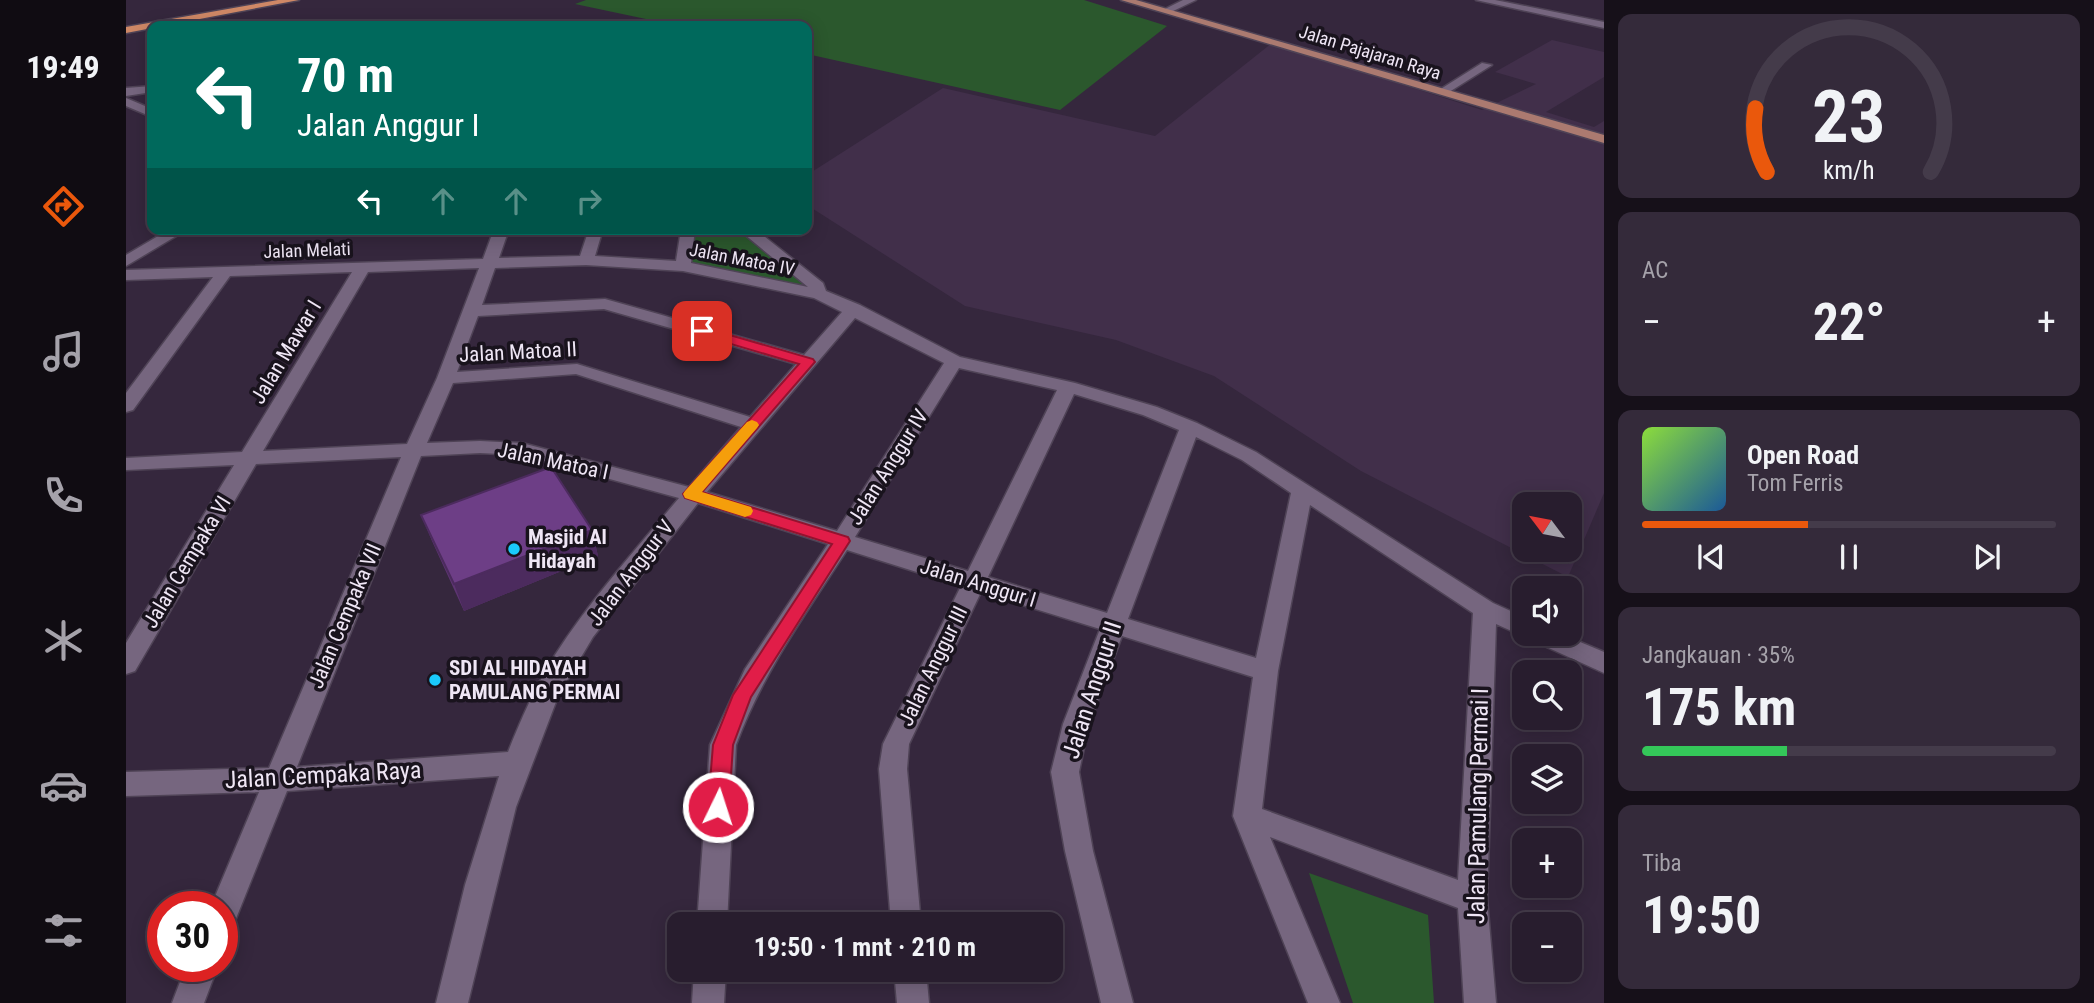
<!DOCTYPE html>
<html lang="id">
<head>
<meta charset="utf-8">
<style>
	:root { --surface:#281d2e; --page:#342a3a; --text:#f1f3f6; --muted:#a5a2aa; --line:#443b4a; --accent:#ea580c }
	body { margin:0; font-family:"Roboto Condensed",sans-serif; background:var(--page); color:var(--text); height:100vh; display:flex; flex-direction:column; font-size:26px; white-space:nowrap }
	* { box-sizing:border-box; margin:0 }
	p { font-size:23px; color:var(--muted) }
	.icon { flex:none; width:38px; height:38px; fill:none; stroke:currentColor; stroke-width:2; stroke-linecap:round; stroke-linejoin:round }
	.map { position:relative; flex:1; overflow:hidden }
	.side { display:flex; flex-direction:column; gap:14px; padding:14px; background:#161019; width:490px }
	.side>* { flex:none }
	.guide { position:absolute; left:21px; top:21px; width:665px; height:214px; border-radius:14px; box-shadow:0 4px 18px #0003,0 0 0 2px var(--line); background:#00695c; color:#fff; overflow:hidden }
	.needle { width:46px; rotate:302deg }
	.tools { position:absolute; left:1386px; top:492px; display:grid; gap:14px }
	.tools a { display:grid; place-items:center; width:70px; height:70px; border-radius:14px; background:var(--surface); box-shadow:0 4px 18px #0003,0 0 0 2px var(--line); font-size:35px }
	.speed { position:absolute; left:21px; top:891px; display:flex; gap:14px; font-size:35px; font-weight:700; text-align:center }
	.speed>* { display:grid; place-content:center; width:91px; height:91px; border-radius:50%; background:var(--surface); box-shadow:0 4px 18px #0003,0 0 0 2px var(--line); line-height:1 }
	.speed .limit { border:10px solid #d22; background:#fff; color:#111 }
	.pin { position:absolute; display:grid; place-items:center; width:60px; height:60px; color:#fff; margin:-30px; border-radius:14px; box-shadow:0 4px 10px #0006 }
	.me { position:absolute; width:77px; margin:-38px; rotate:4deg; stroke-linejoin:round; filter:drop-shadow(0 0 5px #0008) }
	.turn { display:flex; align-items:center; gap:24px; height:147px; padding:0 35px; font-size:32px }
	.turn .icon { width:91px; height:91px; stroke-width:2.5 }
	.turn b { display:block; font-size:49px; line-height:60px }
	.lanes { display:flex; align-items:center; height:66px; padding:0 35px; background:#0003; justify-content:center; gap:35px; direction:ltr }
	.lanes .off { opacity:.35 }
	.big { font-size:52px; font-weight:700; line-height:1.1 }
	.side .tile { flex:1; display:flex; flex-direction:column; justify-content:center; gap:10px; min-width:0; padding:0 24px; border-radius:14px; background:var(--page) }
	.side .dial { align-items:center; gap:0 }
	.dial svg { height:182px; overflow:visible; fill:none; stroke:var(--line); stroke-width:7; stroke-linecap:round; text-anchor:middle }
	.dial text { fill:var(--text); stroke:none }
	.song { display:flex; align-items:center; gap:21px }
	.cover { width:84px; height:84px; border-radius:10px; background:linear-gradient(135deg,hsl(90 70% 55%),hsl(210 70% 35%)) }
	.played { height:7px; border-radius:4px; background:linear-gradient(90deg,var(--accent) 40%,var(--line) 40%) }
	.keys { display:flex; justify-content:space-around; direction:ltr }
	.heat { display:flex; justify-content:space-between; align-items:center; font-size:38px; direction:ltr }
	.charge { height:10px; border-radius:5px; background:linear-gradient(90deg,#34c759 35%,var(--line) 0) }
	.trip { position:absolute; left:541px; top:912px; width:396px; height:70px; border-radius:14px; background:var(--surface); box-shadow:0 4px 18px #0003,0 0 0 2px var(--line); font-weight:700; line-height:70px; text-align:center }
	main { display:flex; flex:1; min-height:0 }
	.tab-bar { display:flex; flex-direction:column; width:126px; justify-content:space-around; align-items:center; background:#100c12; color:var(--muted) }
	.tab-bar .icon { width:49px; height:49px }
	.tab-bar .selected { color:var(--accent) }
	.tab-bar b { font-size:32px; color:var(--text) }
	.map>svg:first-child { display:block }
	.built { fill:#412f4a; fill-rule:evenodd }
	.green { fill:#2b582d }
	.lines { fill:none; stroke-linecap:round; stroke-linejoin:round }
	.minor-casing { stroke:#4f4356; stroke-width:3 }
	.primary-casing { stroke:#4f4356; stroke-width:3 }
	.motorway-casing { stroke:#4f4356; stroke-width:3 }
	.minor { fill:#76667f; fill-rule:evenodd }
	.primary { fill:#ab7a70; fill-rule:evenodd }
	.motorway { fill:#cf8866; fill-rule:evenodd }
	.wall { fill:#5e3573 }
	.shaded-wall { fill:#4c2b5e }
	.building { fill:#6d3e86; stroke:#4c2b5e; stroke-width:2 }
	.route { fill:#e11d48; stroke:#92132f; stroke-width:2 }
	.slow { fill:#f59e0b }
	.poi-dot { fill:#1acafc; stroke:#19131d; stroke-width:2.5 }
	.labels { text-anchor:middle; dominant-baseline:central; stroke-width:7; stroke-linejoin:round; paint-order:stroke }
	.far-street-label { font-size:18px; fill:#efe6f5; stroke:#19131d }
	.street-label { font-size:21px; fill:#efe6f5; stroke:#19131d }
	.poi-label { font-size:21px; font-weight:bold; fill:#efe6f5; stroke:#19131d; text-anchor:start }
	.near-street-label { font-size:24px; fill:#efe6f5; stroke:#19131d }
</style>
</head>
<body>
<main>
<nav class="tab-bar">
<b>19:49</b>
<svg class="icon selected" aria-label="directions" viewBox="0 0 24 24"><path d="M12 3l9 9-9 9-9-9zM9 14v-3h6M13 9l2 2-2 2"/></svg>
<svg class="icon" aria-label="music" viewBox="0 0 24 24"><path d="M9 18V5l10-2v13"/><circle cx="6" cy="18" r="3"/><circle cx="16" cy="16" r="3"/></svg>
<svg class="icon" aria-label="phone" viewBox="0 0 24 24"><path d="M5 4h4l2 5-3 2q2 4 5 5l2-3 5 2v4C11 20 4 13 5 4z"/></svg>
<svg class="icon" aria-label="climate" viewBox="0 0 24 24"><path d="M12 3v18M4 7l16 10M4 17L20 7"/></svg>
<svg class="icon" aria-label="car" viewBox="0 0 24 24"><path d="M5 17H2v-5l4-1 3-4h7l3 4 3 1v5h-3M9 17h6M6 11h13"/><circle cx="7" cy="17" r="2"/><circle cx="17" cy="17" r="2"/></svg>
<svg class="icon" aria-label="filters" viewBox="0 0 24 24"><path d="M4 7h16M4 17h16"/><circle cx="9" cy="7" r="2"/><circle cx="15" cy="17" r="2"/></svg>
</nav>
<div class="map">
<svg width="1478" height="1003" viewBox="0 0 1478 1003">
	<rect width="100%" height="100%" fill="#35273d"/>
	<path class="built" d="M 1426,40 L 1478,52 L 1478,77 L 1420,112 L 1468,127 L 1478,121 L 1478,493 L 1442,577 L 1235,471 L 1088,376 L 990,340 L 839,306 L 681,205 L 681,175 L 817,88 L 1029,136 L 1146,43 L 1356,110 L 1410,84 L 1369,72 ZM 1398,504 L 1444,504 L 1444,550 L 1398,550 Z"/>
	<path class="green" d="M 460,0 L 958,0 L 1041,26 L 934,110 L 681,54 L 681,26 L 553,26 L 449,4 Z
		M 565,229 L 615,229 L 693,294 L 557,266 Z
		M 1183,873 L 1302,915 L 1308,1003 L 1227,1003 Z"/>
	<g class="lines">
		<g class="minor-casing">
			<path id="minor" d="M 1057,0 L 1070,0 L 1043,13 L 1035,11 Z
				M 1350,0 L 1369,0 L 1478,22 L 1478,28 Z
				M 1356,63 L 1366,65 L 1320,94 L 1310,92 Z
				M 26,86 L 26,92 L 0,96 L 0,88 Z
				M 0,98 L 26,109 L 26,117 L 0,106 Z
				M 44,229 L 62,229 L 0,266 L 0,255 Z
				M 368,229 L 383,229 L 373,258 L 454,256 L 463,229 L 477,229 L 469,256 L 550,261 L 555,229 L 569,229 L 565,263 L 682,287 L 612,229 L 629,229 L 697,283 L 700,291 L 734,305 L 834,357 L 949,383 L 1031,407 L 1071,423 L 1130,452 L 1367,603 L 1398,617 L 1398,634 L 1435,634 L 1478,652 L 1478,673 L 1405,640 L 1402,635 L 1390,633 L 1370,624 L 1361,899 L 1370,1003 L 1338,1003 L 1332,908 L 1144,837 L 1214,1003 L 1182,1003 L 1107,816 L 1127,677 L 996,636 L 963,724 L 953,772 L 967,851 L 1007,1003 L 975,1003 L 939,851 L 925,772 L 937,724 L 974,629 L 855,592 L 783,744 L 781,769 L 795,924 L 765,924 L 753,769 L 757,744 L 835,586 L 721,550 C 680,613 636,674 610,745 L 601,924 L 571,924 L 584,745 L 619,669 L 702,544 L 572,503 L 467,637 L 433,694 L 390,807 L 342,1003 L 310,1003 L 339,885 L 373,776 L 161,791 L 107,926 L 96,931 L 96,906 L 85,906 L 133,792 L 0,796 L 0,772 L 143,768 L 275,457 L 130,464 L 9,671 L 0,674 L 0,643 L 108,465 L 0,470 L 0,458 L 116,452 L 226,272 L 104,276 L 7,410 L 0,412 L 0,393 L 87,277 L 0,280 L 0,270 L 357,259 ZM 460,265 L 557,271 L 688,298 L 716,312 L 678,355 L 479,299 L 356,305 L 369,268 ZM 353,268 L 311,378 L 281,444 L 137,451 L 242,272 ZM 478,309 L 670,364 L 624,417 L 451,364 L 331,372 L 352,316 ZM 729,318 L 818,363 L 711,531 L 581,492 ZM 833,368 L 931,390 L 842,571 L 729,537 ZM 450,374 L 615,427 L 563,487 L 396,443 L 354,441 L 301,443 L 327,383 ZM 948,394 L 1017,415 L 1053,430 L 981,613 L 862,577 ZM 1070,437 L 1116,460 L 1165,493 L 1130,658 L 1002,619 ZM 354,453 L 396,455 L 553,498 C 511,548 465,599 429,655 C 410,685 395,719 382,752 L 171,767 L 295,456 ZM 1184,505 L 1347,613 L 1332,880 L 1136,809 L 1152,671 Z
				M 60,966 L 92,966 L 78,1003 L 46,1003 Z
				M 568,970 L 600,970 L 598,1003 L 566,1003 Z
				M 768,970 L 800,970 L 803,1003 L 771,1003 Z"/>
		</g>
		<g class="primary-casing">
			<path id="primary" d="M 995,0 L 1010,0 L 1478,135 L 1478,143 Z"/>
		</g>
		<g class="motorway-casing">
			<path id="motorway" d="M 152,0 L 173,0 L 0,33 L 0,27 Z"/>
		</g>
		<use href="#minor" class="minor"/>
		<use href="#primary" class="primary"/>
		<use href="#motorway" class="motorway"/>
	</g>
	<path class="wall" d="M 295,515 L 466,530 L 472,556 L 338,611 L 306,541 Z"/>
	<path class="shaded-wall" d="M 466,530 L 472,556 L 338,611 L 328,584 Z"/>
	<path class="building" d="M 425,467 L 466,530 L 328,584 L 295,515 Z"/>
	<path class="route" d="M 576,327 L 687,359 L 689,362 L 576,492 L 722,537 L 724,541 L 625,697 L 607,745 L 603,807 L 600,814 L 592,817 L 585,814 L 582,807 L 587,745 L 607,695 L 706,544 L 559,498 L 557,494 L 673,364 L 571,334 L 571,328 Z"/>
	<path class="slow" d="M 626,420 L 631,422 L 633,425 L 631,428 L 576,492 L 625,507 L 627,511 L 625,515 L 619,517 L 559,498 L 557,494 L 559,491 L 621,422 Z"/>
	<g class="poi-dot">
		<circle cx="388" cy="549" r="7"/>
		<circle cx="309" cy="680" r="7"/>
	</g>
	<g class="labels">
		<g class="far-street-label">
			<text transform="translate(1244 52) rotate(17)">Jalan Pajajaran Raya</text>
			<text transform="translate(181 250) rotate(-2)">Jalan Melati</text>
			<text transform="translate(616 259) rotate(11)">Jalan Matoa IV</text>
		</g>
		<g class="street-label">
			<text transform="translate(160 352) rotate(-59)">Jalan Mawar I</text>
			<text transform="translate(392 352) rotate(-3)">Jalan Matoa II</text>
			<text transform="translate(427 461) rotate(12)">Jalan Matoa I</text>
			<text transform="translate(762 467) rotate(-58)">Jalan Anggur IV</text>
			<text transform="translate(61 562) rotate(-59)">Jalan Cempaka VI</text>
			<text transform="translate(505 573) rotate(-53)">Jalan Anggur V</text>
			<text transform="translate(852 583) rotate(17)">Jalan Anggur I</text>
			<text transform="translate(219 616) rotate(-67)">Jalan Cempaka VII</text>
			<text transform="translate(807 666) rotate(-64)">Jalan Anggur III</text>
		</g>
		<g class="poi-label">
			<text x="402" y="537">Masjid Al<tspan x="402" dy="24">Hidayah</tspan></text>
			<text x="323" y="668">SDI AL HIDAYAH<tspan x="323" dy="24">PAMULANG PERMAI</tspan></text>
		</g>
		<g class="near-street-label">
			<text transform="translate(966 690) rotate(-72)">Jalan Anggur II</text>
			<text transform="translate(197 775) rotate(-3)">Jalan Cempaka Raya</text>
			<text transform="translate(1352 806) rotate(-89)">Jalan Pamulang Permai I</text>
		</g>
	</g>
</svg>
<div class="tools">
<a><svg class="needle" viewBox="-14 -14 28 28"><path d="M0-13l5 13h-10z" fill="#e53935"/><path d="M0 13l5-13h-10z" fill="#a5a2aa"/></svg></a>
<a><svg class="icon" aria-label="sound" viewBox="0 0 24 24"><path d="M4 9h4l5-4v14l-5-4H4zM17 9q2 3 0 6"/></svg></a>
<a><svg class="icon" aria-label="search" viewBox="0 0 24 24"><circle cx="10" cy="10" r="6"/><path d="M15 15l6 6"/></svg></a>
<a><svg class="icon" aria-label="layers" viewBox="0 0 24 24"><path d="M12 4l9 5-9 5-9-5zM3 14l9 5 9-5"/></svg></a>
<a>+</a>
<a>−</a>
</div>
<div class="speed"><div class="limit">30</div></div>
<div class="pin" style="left:576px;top:331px;background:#d93025"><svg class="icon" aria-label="arrive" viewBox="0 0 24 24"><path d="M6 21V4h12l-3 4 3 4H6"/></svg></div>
<svg class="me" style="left:592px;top:807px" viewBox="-20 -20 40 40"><circle r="17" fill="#e11d48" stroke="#fff" stroke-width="3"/><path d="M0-11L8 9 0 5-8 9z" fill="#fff"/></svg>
<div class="trip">19:50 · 1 mnt · 210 m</div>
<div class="guide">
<div class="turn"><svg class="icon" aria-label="left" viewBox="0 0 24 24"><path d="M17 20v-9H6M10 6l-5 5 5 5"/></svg><div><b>70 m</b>Jalan Anggur I</div></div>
<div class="lanes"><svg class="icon" aria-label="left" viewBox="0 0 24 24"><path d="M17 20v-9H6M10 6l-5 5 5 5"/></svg><svg class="icon off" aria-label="ahead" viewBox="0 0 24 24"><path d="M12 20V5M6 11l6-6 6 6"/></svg><svg class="icon off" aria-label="ahead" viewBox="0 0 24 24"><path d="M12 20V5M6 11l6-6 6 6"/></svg><svg class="icon off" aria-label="right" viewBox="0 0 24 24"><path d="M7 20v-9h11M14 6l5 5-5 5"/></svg></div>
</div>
</div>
<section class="side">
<div class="tile dial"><svg viewBox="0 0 100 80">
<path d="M14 69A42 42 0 1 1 86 69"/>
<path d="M14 69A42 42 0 0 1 9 41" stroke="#ea580c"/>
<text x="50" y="56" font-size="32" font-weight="700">23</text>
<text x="50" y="72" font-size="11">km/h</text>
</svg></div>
<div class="tile"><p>AC</p>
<div class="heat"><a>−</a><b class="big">22°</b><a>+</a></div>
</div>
<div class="tile">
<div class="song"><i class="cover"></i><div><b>Open Road</b><p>Tom Ferris</p></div></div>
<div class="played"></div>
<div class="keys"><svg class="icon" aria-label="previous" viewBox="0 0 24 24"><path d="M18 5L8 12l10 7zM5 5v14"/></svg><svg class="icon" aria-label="pause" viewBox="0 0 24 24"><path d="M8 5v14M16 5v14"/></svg><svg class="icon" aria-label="next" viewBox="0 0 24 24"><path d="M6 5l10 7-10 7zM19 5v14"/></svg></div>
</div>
<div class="tile"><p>Jangkauan · 35%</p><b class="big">175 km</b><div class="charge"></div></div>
<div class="tile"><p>Tiba</p><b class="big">19:50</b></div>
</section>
</main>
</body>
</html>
